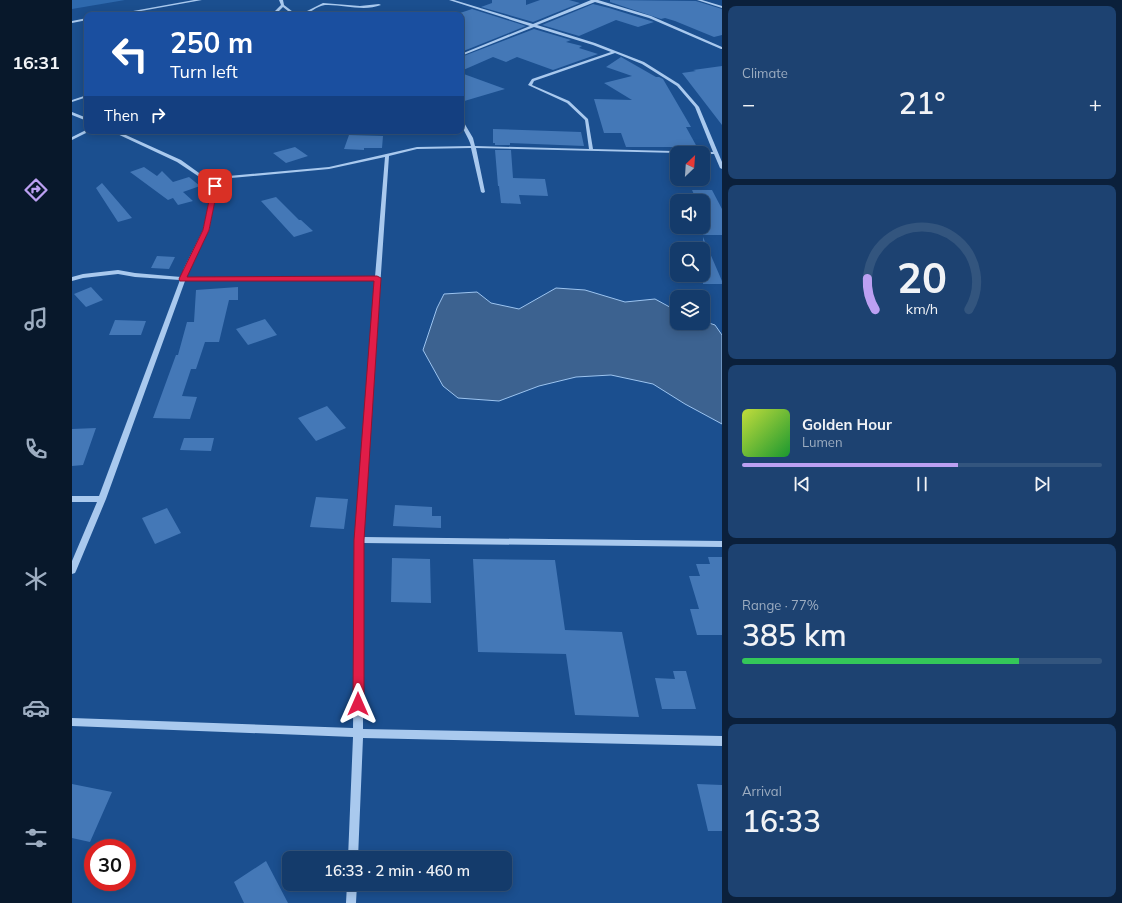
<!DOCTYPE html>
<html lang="en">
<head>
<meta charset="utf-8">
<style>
	:root { --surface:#143b6b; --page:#1d4271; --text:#f1f3f6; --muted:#9dadc1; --line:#33557e; --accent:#bca0f2 }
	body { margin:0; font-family:Mulish,sans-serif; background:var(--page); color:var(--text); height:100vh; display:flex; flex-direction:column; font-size:15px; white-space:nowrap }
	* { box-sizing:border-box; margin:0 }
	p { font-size:13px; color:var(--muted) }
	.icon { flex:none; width:22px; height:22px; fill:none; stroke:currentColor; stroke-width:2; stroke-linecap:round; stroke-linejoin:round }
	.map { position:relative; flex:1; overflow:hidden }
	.side { display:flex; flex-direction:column; gap:6px; padding:6px; background:#0b203b; width:400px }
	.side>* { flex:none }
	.hud { position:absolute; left:12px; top:12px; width:380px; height:122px; border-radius:8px; box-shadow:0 2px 10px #0003,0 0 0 1px var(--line); background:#1a4fa0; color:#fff; overflow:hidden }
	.needle { width:26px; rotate:25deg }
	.buttons { position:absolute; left:598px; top:146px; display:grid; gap:8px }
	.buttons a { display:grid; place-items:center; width:40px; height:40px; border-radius:8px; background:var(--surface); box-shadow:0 2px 10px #0003,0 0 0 1px var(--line); font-size:20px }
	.speed { position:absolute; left:12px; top:839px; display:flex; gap:8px; font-size:20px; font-weight:700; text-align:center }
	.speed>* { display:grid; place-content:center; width:52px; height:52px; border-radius:50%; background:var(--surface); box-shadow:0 2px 10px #0003,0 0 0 1px var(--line); line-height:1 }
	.speed .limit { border:6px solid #d22; background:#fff; color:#111 }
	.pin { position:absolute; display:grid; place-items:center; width:34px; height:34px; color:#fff; margin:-17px; border-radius:8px; box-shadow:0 2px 6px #0006 }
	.me { position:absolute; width:44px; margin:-22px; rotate:0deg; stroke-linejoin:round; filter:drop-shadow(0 0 3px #0008) }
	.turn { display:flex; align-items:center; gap:14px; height:84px; padding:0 20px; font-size:18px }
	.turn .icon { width:52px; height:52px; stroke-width:2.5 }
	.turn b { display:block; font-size:28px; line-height:34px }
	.then { display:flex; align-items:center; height:38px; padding:0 20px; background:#0003; gap:8px; font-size:15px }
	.big { font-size:30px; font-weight:600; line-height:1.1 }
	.side .tile { flex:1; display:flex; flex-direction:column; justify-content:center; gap:6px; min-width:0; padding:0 14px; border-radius:8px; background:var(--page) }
	.side .dial { align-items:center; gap:0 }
	.dial svg { height:104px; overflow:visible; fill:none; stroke:var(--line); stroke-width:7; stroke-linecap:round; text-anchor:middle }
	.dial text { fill:var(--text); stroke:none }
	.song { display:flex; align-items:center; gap:12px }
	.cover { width:48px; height:48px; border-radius:6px; background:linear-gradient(135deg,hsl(70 70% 55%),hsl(130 70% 35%)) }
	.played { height:4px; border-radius:2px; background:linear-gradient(90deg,var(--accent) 60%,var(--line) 60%) }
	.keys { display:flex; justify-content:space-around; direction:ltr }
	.heat { display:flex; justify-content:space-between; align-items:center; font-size:22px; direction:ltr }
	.charge { height:6px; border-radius:3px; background:linear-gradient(90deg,#34c759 77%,var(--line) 0) }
	.trip { position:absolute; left:210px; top:851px; width:230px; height:40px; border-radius:8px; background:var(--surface); box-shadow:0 2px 10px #0003,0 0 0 1px var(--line); font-weight:600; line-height:40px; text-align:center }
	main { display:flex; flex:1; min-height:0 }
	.tab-bar { display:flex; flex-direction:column; width:72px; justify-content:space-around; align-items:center; background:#08182b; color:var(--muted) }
	.tab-bar .icon { width:28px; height:28px }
	.tab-bar .active { color:var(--accent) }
	.tab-bar b { font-size:18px; color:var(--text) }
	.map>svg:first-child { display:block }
	.green { fill:#2e69ad }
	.water { fill:#3c6290; stroke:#9cc4f0 }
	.building { fill:#4478b7 }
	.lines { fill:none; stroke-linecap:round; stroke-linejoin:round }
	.minor { fill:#a9c9ee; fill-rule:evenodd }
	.route { fill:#e11d48; stroke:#92132f }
</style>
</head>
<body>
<main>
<nav class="tab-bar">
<b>16:31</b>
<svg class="icon active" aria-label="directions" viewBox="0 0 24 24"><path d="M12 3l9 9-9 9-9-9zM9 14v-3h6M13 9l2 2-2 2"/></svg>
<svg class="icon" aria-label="music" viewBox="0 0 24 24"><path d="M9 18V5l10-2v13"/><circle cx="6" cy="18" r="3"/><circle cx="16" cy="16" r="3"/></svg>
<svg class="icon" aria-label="phone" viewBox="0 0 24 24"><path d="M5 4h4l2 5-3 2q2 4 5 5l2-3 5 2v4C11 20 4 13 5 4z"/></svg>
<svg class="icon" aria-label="climate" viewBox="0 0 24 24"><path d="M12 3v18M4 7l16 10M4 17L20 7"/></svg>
<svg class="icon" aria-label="car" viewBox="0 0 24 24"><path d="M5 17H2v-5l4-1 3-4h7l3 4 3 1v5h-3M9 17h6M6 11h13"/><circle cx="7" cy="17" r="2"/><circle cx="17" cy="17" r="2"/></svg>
<svg class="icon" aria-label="filters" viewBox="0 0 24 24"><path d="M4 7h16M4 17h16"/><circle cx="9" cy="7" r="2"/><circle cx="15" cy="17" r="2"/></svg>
</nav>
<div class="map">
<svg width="650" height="903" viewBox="0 0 650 903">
	<rect width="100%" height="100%" fill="#1b4f8f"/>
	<path class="green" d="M 0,0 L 53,0 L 0,9 Z"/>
	<path class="water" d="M 484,288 L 513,290 L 553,302 L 583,299 L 605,311 L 605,323 L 631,323 L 631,321 L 643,325 L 650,335 L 650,424 L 613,404 L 581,384 L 539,375 L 504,377 L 467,386 L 427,401 L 386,398 L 371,386 L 351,350 L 365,308 L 372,294 L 405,292 L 419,303 L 447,309 Z"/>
	<path class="building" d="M 420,0 L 454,0 L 454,5 L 468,0 L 497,0 L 508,3 L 461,22 L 409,7 L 420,3 Z
		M 538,0 L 624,1 L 650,9 L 650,35 L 642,37 L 603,21 L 593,18 L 589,19 L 538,2 Z
		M 521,4 L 537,8 L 582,22 L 566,27 L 544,20 L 507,36 L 470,25 Z
		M 400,9 L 454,26 L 389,52 L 389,15 L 382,15 Z
		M 462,29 L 499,40 L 494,42 L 510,46 L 507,48 L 526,54 L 481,70 L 445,57 L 434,62 L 421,57 L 389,71 L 389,57 Z
		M 549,57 L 584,77 L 587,77 L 591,79 L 619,127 L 614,127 L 625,147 L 554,147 L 549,133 L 532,133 L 522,99 L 560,100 L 532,83 L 560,76 L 534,67 Z
		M 650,66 L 650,125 L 610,73 L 624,71 L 621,70 Z
		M 389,73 L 433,89 L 389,102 Z
		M 421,129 L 509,132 L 512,146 L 438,143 L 438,145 L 423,145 L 423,143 L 421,143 Z
		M 277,135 L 311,136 L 310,148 L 292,148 L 292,150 L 272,149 Z
		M 223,147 L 236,156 L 214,163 L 201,153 Z
		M 423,150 L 439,150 L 441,178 L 473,179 L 476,196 L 447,195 L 449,204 L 429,203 L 427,186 L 426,186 Z
		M 72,167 L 85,176 L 90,171 L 101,182 L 117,177 L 128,186 L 111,192 L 121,201 L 106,205 L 101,198 L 96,200 L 58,172 Z
		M 30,183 L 60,218 L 46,222 L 24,188 Z
		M 620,190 L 640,190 L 650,209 L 650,235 L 631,235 L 631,201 L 625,201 Z
		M 204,197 L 227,220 L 229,220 L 241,231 L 222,237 L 189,201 Z
		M 631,237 L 650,281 L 650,284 L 631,284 Z
		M 85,256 L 103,257 L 97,269 L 79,268 Z
		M 19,287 L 31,300 L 14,307 L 2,294 Z
		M 166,287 L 166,300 L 157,300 L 147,342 L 133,342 L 124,369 L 119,369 L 110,396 L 125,397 L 118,419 L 81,418 L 104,355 L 106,355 L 115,322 L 122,322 L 124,290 Z
		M 193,319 L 205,335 L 176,345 L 164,329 Z
		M 43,320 L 74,321 L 69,335 L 37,335 Z
		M 255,406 L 274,428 L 244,441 L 226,418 Z
		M 24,428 L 11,465 L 0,466 L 0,429 Z
		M 112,438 L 142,438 L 139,451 L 108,450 Z
		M 244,497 L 276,499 L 272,529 L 238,527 Z
		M 323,505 L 360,507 L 360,516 L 369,516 L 369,528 L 321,526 Z
		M 95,508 L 109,533 L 83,544 L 70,518 Z
		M 636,557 L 650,557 L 650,635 L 625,635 L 618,609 L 627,609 L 617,576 L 628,576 L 624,564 L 638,564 Z
		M 320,558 L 358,559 L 359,603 L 319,602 Z
		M 401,559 L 483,560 L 493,630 L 550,632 L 567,717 L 503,715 L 494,654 L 406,652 Z
		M 601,671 L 614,671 L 624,709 L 590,709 L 583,678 L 603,679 Z
		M 0,784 L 40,792 L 18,842 L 0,838 Z
		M 625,784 L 650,785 L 650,831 L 636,831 Z
		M 194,861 L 216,903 L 172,903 L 162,882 Z"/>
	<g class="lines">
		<path class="minor" d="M 122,0 L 130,0 L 47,15 L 39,15 Z
			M 207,0 L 211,0 L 212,5 L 225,15 L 221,15 L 211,7 L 203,15 L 199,15 L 209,5 Z
			M 377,0 L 382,0 L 461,24 L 519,0 L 526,0 L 579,16 L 650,47 L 650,49 L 649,49 L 577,18 L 523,2 L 465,25 L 523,43 L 572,62 L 607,84 L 627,107 L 650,162 L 650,169 L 648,168 L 642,154 L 631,154 L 631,153 L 605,153 L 404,148 L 413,192 L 411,193 L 409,192 L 399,148 L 345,149 L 317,156 L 291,537 L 650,541 L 650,547 L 291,543 L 291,729 L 650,736 L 650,746 L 291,738 L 286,858 L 276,858 L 281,737 L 0,726 L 0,718 L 281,728 L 283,540 L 303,281 L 113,281 L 34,499 L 4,571 L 3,573 L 0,574 L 0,561 L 25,502 L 0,502 L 0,496 L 27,496 L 108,280 L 63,277 L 46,274 L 11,278 L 0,281 L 0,277 L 11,274 L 46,270 L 63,273 L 109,277 L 112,268 L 131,230 L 141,186 L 105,162 L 39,131 L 45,131 L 109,160 L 134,178 L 257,167 L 345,147 L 399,146 C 397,137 389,129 389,120 L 391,121 L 401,138 L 403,146 L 517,149 L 513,120 L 495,103 L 456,85 L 460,79 L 539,52 L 521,45 L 462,27 L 389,56 L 389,54 L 458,26 ZM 543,53 L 570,64 L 605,86 L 623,107 L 641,152 L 521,149 L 516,119 L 497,101 L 460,85 L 462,81 ZM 313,157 L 303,277 L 114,277 L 118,268 L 137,230 L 145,186 L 137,180 L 257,169 Z
			M 625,0 L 630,0 L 650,6 L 650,8 Z
			M 251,3 L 288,6 L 307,4 L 309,5 C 291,12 271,4 253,5 C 244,6 237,15 227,15 Z
			M 15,18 L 15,20 L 0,23 L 0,21 Z
			M 15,95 L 15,97 L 0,102 L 0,100 Z
			M 0,112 L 15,118 L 15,121 L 0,115 Z
			M 14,130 L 18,131 L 0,140 L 0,137 Z
			M 83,131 L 94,131 C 92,133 85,133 83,131 Z
			M 275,884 L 285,884 L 284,903 L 274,903 Z"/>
	</g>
	<path class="route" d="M 143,184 L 146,186 L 137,230 L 115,277 L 305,276 L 309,278 L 292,540 L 292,704 L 291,708 L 286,709 L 282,708 L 281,704 L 282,540 L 302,281 L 108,281 L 107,279 L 131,230 L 140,186 Z"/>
</svg>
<div class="buttons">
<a><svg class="needle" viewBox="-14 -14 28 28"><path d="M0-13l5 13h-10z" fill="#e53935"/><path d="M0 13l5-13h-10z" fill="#9dadc1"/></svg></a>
<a><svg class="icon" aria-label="sound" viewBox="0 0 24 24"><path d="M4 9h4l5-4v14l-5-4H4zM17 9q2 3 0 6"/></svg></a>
<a><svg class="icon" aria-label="search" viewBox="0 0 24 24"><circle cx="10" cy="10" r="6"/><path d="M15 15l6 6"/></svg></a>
<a><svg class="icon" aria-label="layers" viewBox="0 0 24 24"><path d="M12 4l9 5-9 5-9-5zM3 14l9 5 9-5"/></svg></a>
</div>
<div class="speed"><div class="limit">30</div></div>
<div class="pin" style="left:143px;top:186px;background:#d93025"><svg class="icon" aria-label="arrive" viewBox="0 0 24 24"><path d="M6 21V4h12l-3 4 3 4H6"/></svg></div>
<svg class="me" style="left:286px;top:704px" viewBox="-20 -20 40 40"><path d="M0-17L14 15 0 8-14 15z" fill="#e11d48" stroke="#fff" stroke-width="4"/></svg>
<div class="trip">16:33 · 2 min · 460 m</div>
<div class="hud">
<div class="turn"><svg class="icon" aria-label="left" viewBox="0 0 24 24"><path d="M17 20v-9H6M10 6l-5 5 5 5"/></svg><div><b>250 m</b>Turn left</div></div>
<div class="then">Then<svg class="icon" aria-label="right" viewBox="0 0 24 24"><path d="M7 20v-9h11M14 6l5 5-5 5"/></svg></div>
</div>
</div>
<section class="side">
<div class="tile"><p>Climate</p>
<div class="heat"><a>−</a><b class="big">21°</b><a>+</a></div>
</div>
<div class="tile dial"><svg viewBox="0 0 100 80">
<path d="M14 69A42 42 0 1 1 86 69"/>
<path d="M14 69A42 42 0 0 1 8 45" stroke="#bca0f2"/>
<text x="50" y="56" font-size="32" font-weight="700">20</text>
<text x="50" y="72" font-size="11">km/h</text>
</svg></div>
<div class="tile">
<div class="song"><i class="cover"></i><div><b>Golden Hour</b><p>Lumen</p></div></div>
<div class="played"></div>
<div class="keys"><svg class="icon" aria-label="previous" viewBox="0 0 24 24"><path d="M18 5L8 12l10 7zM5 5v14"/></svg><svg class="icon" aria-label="pause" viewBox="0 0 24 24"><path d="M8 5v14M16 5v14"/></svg><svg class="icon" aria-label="next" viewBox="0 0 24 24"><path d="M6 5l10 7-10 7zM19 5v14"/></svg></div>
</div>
<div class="tile"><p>Range · 77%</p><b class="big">385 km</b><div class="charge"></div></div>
<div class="tile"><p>Arrival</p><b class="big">16:33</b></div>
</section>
</main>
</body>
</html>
